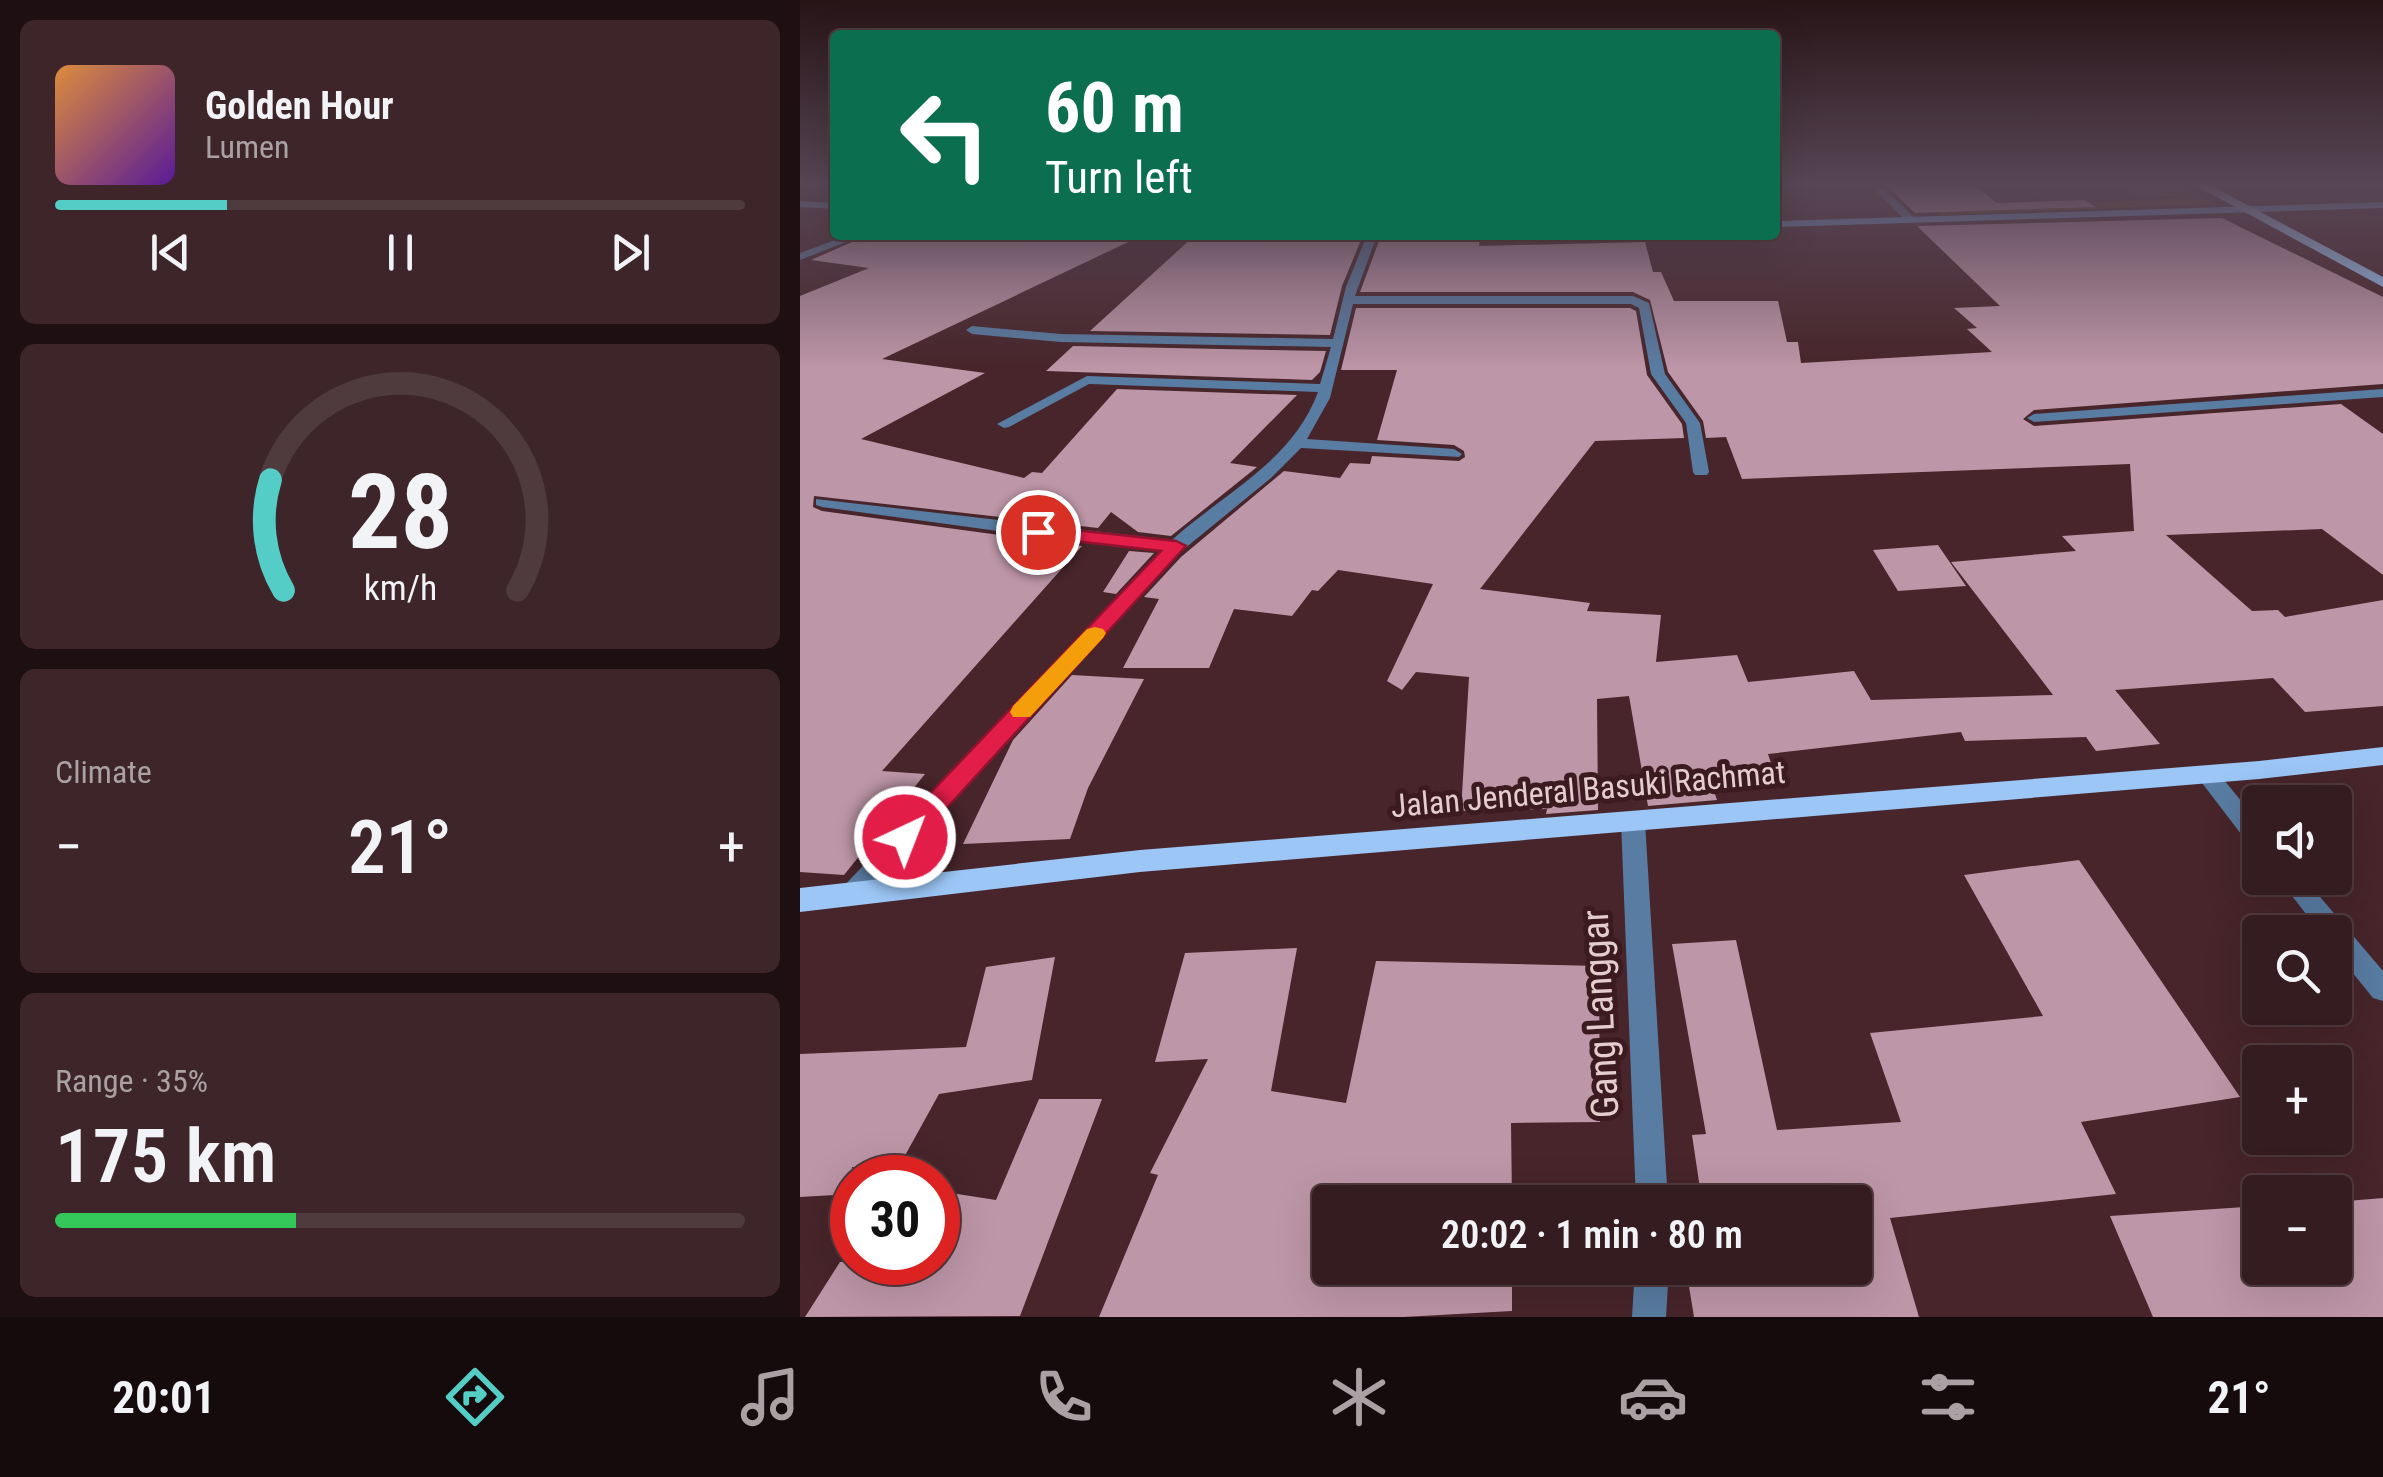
<!DOCTYPE html>
<html lang="en">
<head>
<meta charset="utf-8">
<style>
	:root { --surface:#351c20; --page:#3d2529; --text:#f1f3f6; --muted:#aaa1a5; --line:#4f3a3e; --accent:#54cdc7 }
	body { margin:0; font-family:"Roboto Condensed",sans-serif; background:var(--page); color:var(--text); height:100vh; display:flex; flex-direction:column; font-size:38px; white-space:nowrap }
	* { box-sizing:border-box; margin:0 }
	p { font-size:32px; color:var(--muted) }
	.icon { flex:none; width:55px; height:55px; fill:none; stroke:currentColor; stroke-width:2; stroke-linecap:round; stroke-linejoin:round }
	.map { position:relative; flex:1; overflow:hidden }
	.sheet { display:flex; flex-direction:column; gap:20px; padding:20px; background:#1d0f12; width:800px }
	.sheet>* { flex:none }
	.guide { position:absolute; left:30px; top:30px; width:950px; height:210px; border-radius:10px; box-shadow:0 10px 40px #0002,0 0 0 2px var(--line); background:#0b6e4f; color:#fff; overflow:hidden }
	.tools { position:absolute; left:1442px; top:785px; display:grid; gap:20px }
	.tools a { display:grid; place-items:center; width:110px; height:110px; border-radius:10px; background:var(--surface); box-shadow:0 10px 40px #0002,0 0 0 2px var(--line); font-size:50px }
	.speed { position:absolute; left:30px; top:1155px; display:flex; gap:20px; font-size:50px; font-weight:700; text-align:center }
	.speed>* { display:grid; place-content:center; width:130px; height:130px; border-radius:50%; background:var(--surface); box-shadow:0 10px 40px #0002,0 0 0 2px var(--line); line-height:1 }
	.speed .limit { border:15px solid #d22; background:#fff; color:#111 }
	.pin { position:absolute; display:grid; place-items:center; width:85px; height:85px; color:#fff; margin:-42px; border:5px solid #fff; border-radius:50%; box-shadow:0 2px 10px #0007 }
	.me { position:absolute; width:110px; margin:-55px; rotate:43deg; stroke-linejoin:round; filter:drop-shadow(0 0 8px #0008) }
	.turn { display:flex; align-items:center; gap:35px; height:210px; padding:0 50px; font-size:45px }
	.turn .icon { width:130px; height:130px; stroke-width:2.5 }
	.turn b { display:block; font-size:70px; line-height:85px }
	.big { font-size:75px; font-weight:600; line-height:1.1 }
	.sheet .card { flex:1; display:flex; flex-direction:column; justify-content:center; gap:15px; min-width:0; padding:0 35px; border-radius:15px; background:var(--page) }
	.sheet .dial { align-items:center; gap:0 }
	.dial svg { height:260px; overflow:visible; fill:none; stroke:var(--line); stroke-width:7; stroke-linecap:round; text-anchor:middle }
	.dial text { fill:var(--text); stroke:none }
	.song { display:flex; align-items:center; gap:30px }
	.cover { width:120px; height:120px; border-radius:15px; background:linear-gradient(135deg,hsl(30 70% 55%),hsl(270 70% 35%)) }
	.played { height:10px; border-radius:5px; background:linear-gradient(90deg,var(--accent) 25%,var(--line) 25%) }
	.keys { display:flex; justify-content:space-around; direction:ltr }
	.heat { display:flex; justify-content:space-between; align-items:center; font-size:55px; direction:ltr }
	.charge { height:15px; border-radius:8px; background:linear-gradient(90deg,#34c759 35%,var(--line) 0) }
	.trip { position:absolute; left:512px; top:1185px; width:560px; height:100px; border-radius:10px; background:var(--surface); box-shadow:0 10px 40px #0002,0 0 0 2px var(--line); font-weight:600; line-height:100px; text-align:center }
	.dock { display:flex; height:160px; justify-content:space-around; align-items:center; background:#150b0d; color:var(--muted) }
	.dock .icon { width:70px; height:70px }
	.dock .active { color:var(--accent) }
	.dock b { font-size:45px; color:var(--text) }
	main { display:flex; flex:1; min-height:0 }
	.map>svg:first-child { display:block }
	.green { fill:#5d4322 }
	.building { fill:#bd96a7 }
	.lines { fill:none; stroke-linecap:round; stroke-linejoin:round }
	.street { fill:#597ca2; fill-rule:evenodd }
	.secondary { fill:#6da7e4; fill-rule:evenodd }
	.primary { fill:#9bc6f5; fill-rule:evenodd }
	.route { fill:#e11d48; stroke:#92132f; stroke-width:2.5 }
	.slow { fill:#f59e0b }
	.labels { text-anchor:middle; dominant-baseline:central; stroke-width:10; stroke-linejoin:round; paint-order:stroke }
	.street-label { font-size:32px; fill:#e4cdcf; stroke:#3c1b20 }
	.near-street-label { font-size:38px; fill:#e4cdcf; stroke:#3c1b20 }
</style>
</head>
<body>
<main>
<section class="sheet">
<div class="card">
<div class="song"><i class="cover"></i><div><b>Golden Hour</b><p>Lumen</p></div></div>
<div class="played"></div>
<div class="keys"><svg class="icon" aria-label="previous" viewBox="0 0 24 24"><path d="M18 5L8 12l10 7zM5 5v14"/></svg><svg class="icon" aria-label="pause" viewBox="0 0 24 24"><path d="M8 5v14M16 5v14"/></svg><svg class="icon" aria-label="next" viewBox="0 0 24 24"><path d="M6 5l10 7-10 7zM19 5v14"/></svg></div>
</div>
<div class="card dial"><svg viewBox="0 0 100 80">
<path d="M14 69A42 42 0 1 1 86 69"/>
<path d="M14 69A42 42 0 0 1 10 35" stroke="#54cdc7"/>
<text x="50" y="56" font-size="32" font-weight="700">28</text>
<text x="50" y="72" font-size="11">km/h</text>
</svg></div>
<div class="card"><p>Climate</p>
<div class="heat"><a>−</a><b class="big">21°</b><a>+</a></div>
</div>
<div class="card"><p>Range · 35%</p><b class="big">175 km</b><div class="charge"></div></div>
</section>
<div class="map">
<svg width="1583" height="1317" viewBox="0 0 1583 1317">
	<rect width="100%" height="100%" fill="#47252a"/>
	<path class="green" d="M 1317,184 L 1379,184 L 1415,204 L 1141,215 L 1137,212 L 1394,197 L 1339,197 Z"/>
	<path class="building" d="M 1073,184 L 1174,184 L 1197,203 L 1284,200 L 1296,207 L 1115,213 L 1087,186 Z
		M 1422,218 L 1583,297 L 1583,384 L 1234,410 L 1223,419 L 1234,426 L 1541,404 L 1583,434 L 1583,575 L 1522,529 L 1366,535 L 1452,611 L 1478,610 L 1485,617 L 1583,600 L 1583,706 L 1505,712 L 1473,678 L 1315,690 L 1360,744 L 1296,751 L 1286,737 L 1165,741 L 1161,732 L 968,754 L 979,787 L 914,791 L 917,800 L 848,806 L 829,696 L 797,699 L 798,810 L 746,814 L 747,809 L 661,811 L 669,677 L 616,672 L 602,690 L 587,681 L 633,584 L 538,570 L 518,591 L 512,590 L 492,616 L 434,609 L 409,668 L 323,668 L 359,599 L 344,597 L 381,557 L 484,471 L 540,478 L 550,463 L 570,464 L 572,456 L 659,461 L 665,457 L 664,451 L 654,445 L 577,440 L 597,370 L 541,370 L 556,308 L 830,308 L 836,311 L 847,375 L 882,424 L 884,438 L 795,441 L 680,589 L 790,603 L 787,611 L 861,615 L 856,662 L 937,655 L 948,682 L 1054,671 L 1071,700 L 1253,695 L 1151,562 L 1276,551 L 1262,536 L 1334,531 L 1330,464 L 942,479 L 926,437 L 906,438 L 903,421 L 868,372 L 850,300 L 833,292 L 560,292 L 579,241 L 587,241 L 588,237 L 680,237 L 679,246 L 845,242 L 853,272 L 861,272 L 874,301 L 978,301 L 987,342 L 998,342 L 1001,363 L 1192,352 L 1167,329 L 1177,328 L 1154,308 L 1200,306 L 1117,226 Z
		M 68,235 L 343,235 L 82,359 L 185,373 L 61,439 L 224,478 L 232,472 L 242,473 L 317,389 L 497,395 L 430,463 L 457,467 L 371,536 L 338,532 L 311,512 L 298,528 L 14,496 L 13,507 L 22,511 L 282,546 L 82,771 L 125,774 L 44,875 L 0,872 L 0,296 L 69,268 L 11,260 Z
		M 394,236 L 561,240 L 542,286 L 530,335 L 290,331 Z
		M 273,346 L 526,351 L 520,372 L 512,380 L 246,371 Z
		M 1138,545 L 1166,586 L 1098,591 L 1073,550 Z
		M 329,551 L 354,553 L 316,594 L 303,592 Z
		M 272,675 L 344,679 L 288,788 L 270,839 L 163,844 L 213,740 Z
		M 1279,860 L 1440,1097 L 1281,1122 L 1316,1194 L 1090,1218 L 1119,1317 L 894,1317 L 886,1268 L 1055,1268 L 1055,1202 L 902,1202 L 892,1135 L 906,1134 L 872,944 L 936,940 L 977,1130 L 1101,1122 L 1070,1033 L 1243,1016 L 1164,875 Z
		M 497,948 L 471,1091 L 546,1103 L 576,961 L 799,966 L 800,1122 L 711,1123 L 712,1202 L 530,1202 L 530,1268 L 712,1268 L 712,1311 L 603,1317 L 299,1317 L 358,1175 L 350,1173 L 408,1059 L 355,1062 L 385,953 Z
		M 255,957 L 232,1080 L 139,1094 L 97,1170 L 52,1167 L 52,1194 L 0,1197 L 0,1054 L 166,1047 L 186,967 Z
		M 239,1099 L 302,1099 L 220,1316 L 5,1317 L 40,1262 L 138,1262 L 138,1191 L 196,1200 Z
		M 1583,1198 L 1583,1317 L 1353,1317 L 1310,1216 L 1460,1206 L 1460,1268 L 1535,1268 L 1535,1202 Z"/>
	<g class="lines">
		<path class="street" d="M 1078,189 L 1084,189 L 1115,218 L 1115,222 L 1107,222 L 1078,193 Z
			M 49,235 L 64,235 L 0,260 L 0,253 Z
			M 567,235 L 577,235 L 555,296 L 833,296 L 849,303 L 865,374 L 900,423 L 909,472 L 907,475 L 895,475 L 893,472 L 886,423 L 851,374 L 839,308 L 831,304 L 553,304 L 530,398 L 507,439 L 654,449 L 662,454 L 659,457 L 501,448 L 471,478 L 378,554 L 60,902 L 51,904 L 42,902 L 38,895 L 42,888 L 362,550 L 270,541 L 22,507 L 16,505 L 16,499 L 372,540 C 425,492 492,462 518,392 L 289,384 L 209,427 L 204,428 L 197,424 L 287,376 L 520,384 L 531,347 L 261,342 L 172,334 L 166,330 L 172,326 L 261,334 L 533,339 L 546,287 Z
			M 1583,389 L 1583,397 L 1234,422 L 1227,418 L 1234,414 Z
			M 1407,766 L 1415,769 L 1460,824 L 1460,850 L 1451,847 L 1399,779 L 1396,774 L 1399,769 Z
			M 833,813 L 841,815 L 845,821 L 868,1202 L 836,1202 L 821,821 L 825,815 Z
			M 1478,878 L 1504,878 L 1583,971 L 1583,1001 L 1573,998 L 1535,951 L 1535,932 L 1520,932 Z
			M 835,1268 L 869,1268 L 866,1317 L 832,1317 Z"/>
		<path class="secondary" d="M 0,201 L 35,203 L 35,209 L 0,207 Z
			M 1583,202 L 1583,208 L 975,227 L 975,221 Z"/>
		<path class="primary" d="M 1393,184 L 1408,184 L 1583,277 L 1583,287 Z
			M 1583,747 L 1583,765 L 1459,779 L 340,872 L 0,912 L 0,888 L 340,850 L 1459,761 Z"/>
	</g>
	<linearGradient id="sky" x2="0" y2="1"><stop stop-color="#271417"/><stop offset="0.5" stop-color="#584655"/><stop offset="1" stop-color="#584655" stop-opacity="0"/></linearGradient>
	<rect width="1583" height="369" fill="url(#sky)"/>
	<path class="route" d="M 238,526 L 376,541 L 386,546 L 114,844 L 95,844 L 91,837 L 95,830 L 361,551 L 231,536 L 228,532 Z"/>
	<path class="slow" d="M 295,627 L 303,629 L 306,633 L 303,638 L 230,717 L 213,717 L 210,712 L 213,706 L 287,629 Z"/>
	<g class="labels">
		<g class="street-label">
			<text transform="translate(788 789) rotate(-5)">Jalan Jenderal Basuki Rachmat</text>
		</g>
		<g class="near-street-label">
			<text transform="translate(800 1014) rotate(-93)">Gang Langgar</text>
		</g>
	</g>
</svg>
<div class="tools">
<a><svg class="icon" aria-label="sound" viewBox="0 0 24 24"><path d="M4 9h4l5-4v14l-5-4H4zM17 9q2 3 0 6"/></svg></a>
<a><svg class="icon" aria-label="search" viewBox="0 0 24 24"><circle cx="10" cy="10" r="6"/><path d="M15 15l6 6"/></svg></a>
<a>+</a>
<a>−</a>
</div>
<div class="speed"><div class="limit">30</div></div>
<div class="pin" style="left:238px;top:532px;background:#d93025"><svg class="icon" aria-label="arrive" viewBox="0 0 24 24"><path d="M6 21V4h12l-3 4 3 4H6"/></svg></div>
<svg class="me" style="left:105px;top:837px" viewBox="-20 -20 40 40"><circle r="17" fill="#e11d48" stroke="#fff" stroke-width="3"/><path d="M0-11L8 9 0 5-8 9z" fill="#fff"/></svg>
<div class="trip">20:02 · 1 min · 80 m</div>
<div class="guide">
<div class="turn"><svg class="icon" aria-label="left" viewBox="0 0 24 24"><path d="M17 20v-9H6M10 6l-5 5 5 5"/></svg><div><b>60 m</b>Turn left</div></div>
</div>
</div>
</main>
<nav class="dock">
<b>20:01</b>
<svg class="icon active" aria-label="directions" viewBox="0 0 24 24"><path d="M12 3l9 9-9 9-9-9zM9 14v-3h6M13 9l2 2-2 2"/></svg>
<svg class="icon" aria-label="music" viewBox="0 0 24 24"><path d="M9 18V5l10-2v13"/><circle cx="6" cy="18" r="3"/><circle cx="16" cy="16" r="3"/></svg>
<svg class="icon" aria-label="phone" viewBox="0 0 24 24"><path d="M5 4h4l2 5-3 2q2 4 5 5l2-3 5 2v4C11 20 4 13 5 4z"/></svg>
<svg class="icon" aria-label="climate" viewBox="0 0 24 24"><path d="M12 3v18M4 7l16 10M4 17L20 7"/></svg>
<svg class="icon" aria-label="car" viewBox="0 0 24 24"><path d="M5 17H2v-5l4-1 3-4h7l3 4 3 1v5h-3M9 17h6M6 11h13"/><circle cx="7" cy="17" r="2"/><circle cx="17" cy="17" r="2"/></svg>
<svg class="icon" aria-label="filters" viewBox="0 0 24 24"><path d="M4 7h16M4 17h16"/><circle cx="9" cy="7" r="2"/><circle cx="15" cy="17" r="2"/></svg>
<b>21°</b>
</nav>
</body>
</html>
